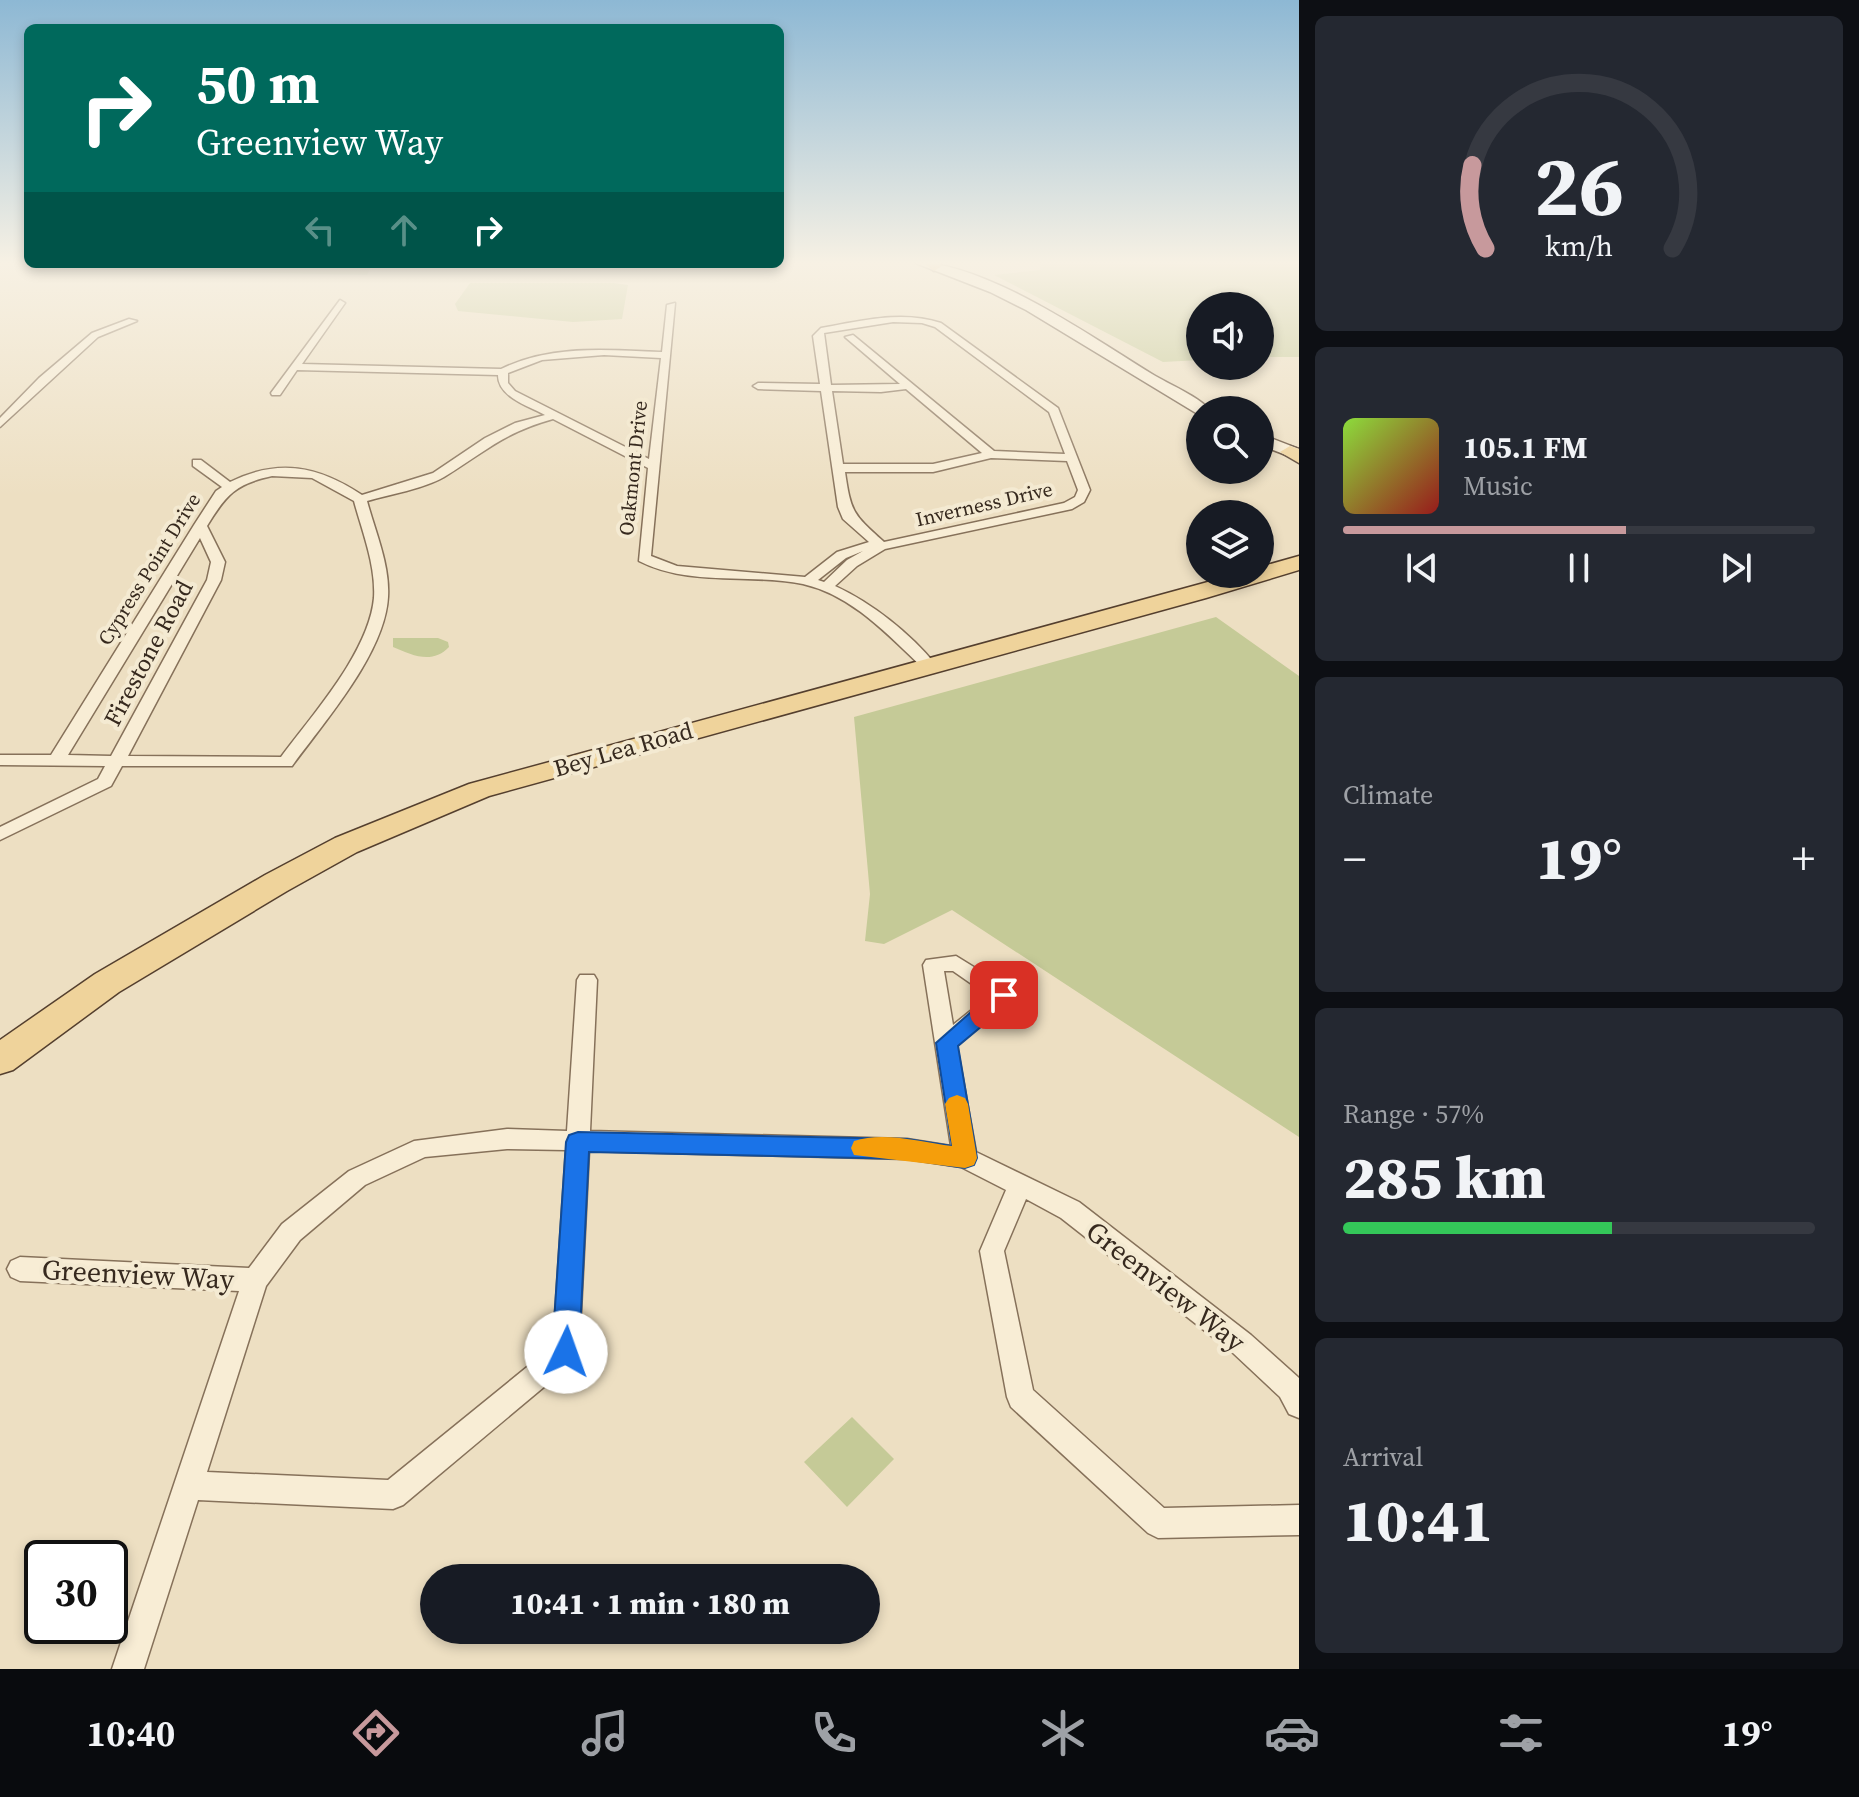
<!DOCTYPE html>
<html lang="en">
<head>
<meta charset="utf-8">
<style>
	:root { --surface:#171b24; --page:#242831; --text:#f1f3f6; --muted:#9ea1a6; --line:#363941; --accent:#c7999c }
	body { margin:0; font-family:"Source Serif 4",serif; background:var(--page); color:var(--text); height:100vh; display:flex; flex-direction:column; font-size:30px; white-space:nowrap }
	* { box-sizing:border-box; margin:0 }
	p { font-size:26px; color:var(--muted) }
	.icon { flex:none; width:44px; height:44px; fill:none; stroke:currentColor; stroke-width:2; stroke-linecap:round; stroke-linejoin:round }
	.map { position:relative; flex:1; overflow:hidden }
	.panel { display:flex; flex-direction:column; gap:16px; padding:16px; background:#0d0f14; width:560px }
	.panel>* { flex:none }
	.hud { position:absolute; left:24px; top:24px; width:760px; height:244px; border-radius:12px; box-shadow:0 4px 12px #0003; background:#00695c; color:#fff; overflow:hidden }
	.buttons { position:absolute; left:1186px; top:292px; display:grid; gap:16px }
	.buttons a { display:grid; place-items:center; width:88px; height:88px; border-radius:50%; background:var(--surface); box-shadow:0 4px 12px #0003; font-size:40px }
	.speed { position:absolute; left:24px; top:1540px; display:flex; gap:16px; font-size:40px; font-weight:700; text-align:center }
	.speed>* { display:grid; place-content:center; width:104px; height:104px; border-radius:50%; background:var(--surface); box-shadow:0 4px 12px #0003; line-height:1 }
	.speed .limit { border:4px solid #111; border-radius:12px; background:#fff; color:#111 }
	.pin { position:absolute; display:grid; place-items:center; width:68px; height:68px; color:#fff; margin:-34px; border-radius:16px; box-shadow:0 4px 12px #0006 }
	.me { position:absolute; width:88px; margin:-44px; rotate:3deg; stroke-linejoin:round; filter:drop-shadow(0 0 6px #0008) }
	.turn { display:flex; align-items:center; gap:28px; height:168px; padding:0 40px; font-size:36px }
	.turn .icon { width:104px; height:104px; stroke-width:2.5 }
	.turn b { display:block; font-size:56px; line-height:68px }
	.lanes { display:flex; align-items:center; height:76px; padding:0 40px; background:#0003; justify-content:center; gap:40px; direction:ltr }
	.lanes .off { opacity:.35 }
	.big { font-size:60px; font-weight:800; line-height:1.1 }
	.panel .widget { flex:1; display:flex; flex-direction:column; justify-content:center; gap:12px; min-width:0; padding:0 28px; border-radius:12px; background:var(--page) }
	.panel .dial { align-items:center; gap:0 }
	.dial svg { height:208px; overflow:visible; fill:none; stroke:var(--line); stroke-width:7; stroke-linecap:round; text-anchor:middle }
	.dial text { fill:var(--text); stroke:none }
	.song { display:flex; align-items:center; gap:24px }
	.cover { width:96px; height:96px; border-radius:12px; background:linear-gradient(135deg,hsl(90 70% 55%),hsl(0 70% 35%)) }
	.played { height:8px; border-radius:4px; background:linear-gradient(90deg,var(--accent) 60%,var(--line) 60%) }
	.keys { display:flex; justify-content:space-around; direction:ltr }
	.heat { display:flex; justify-content:space-between; align-items:center; font-size:44px; direction:ltr }
	.charge { height:12px; border-radius:6px; background:linear-gradient(90deg,#34c759 57%,var(--line) 0) }
	.trip { position:absolute; left:420px; top:1564px; width:460px; height:80px; border-radius:40px; background:var(--surface); box-shadow:0 4px 12px #0003; font-weight:800; line-height:80px; text-align:center }
	.menu { display:flex; height:128px; justify-content:space-around; align-items:center; background:#090b0e; color:var(--muted) }
	.menu .icon { width:56px; height:56px }
	.menu .on { color:var(--accent) }
	.menu b { font-size:36px; color:var(--text) }
	main { display:flex; flex:1; min-height:0 }
	.map>svg:first-child { display:block }
	.green { fill:#c5ca97 }
	.lines { fill:none; stroke-linecap:round; stroke-linejoin:round }
	.street-casing { stroke:#86715a; stroke-width:3 }
	.secondary-casing { stroke:#68523d; stroke-width:3 }
	.primary-casing { stroke:#543f2e; stroke-width:3 }
	.highway-casing { stroke:#543f2e; stroke-width:3 }
	.street { fill:#f8edd5; fill-rule:evenodd }
	.secondary { fill:#f8edd5; fill-rule:evenodd }
	.primary { fill:#efd39b; fill-rule:evenodd }
	.highway { fill:#da9d55; fill-rule:evenodd }
	.route { fill:#1a73e8; stroke:#114b97; stroke-width:2 }
	.slow { fill:#f59e0b }
	.labels { text-anchor:middle; dominant-baseline:central; stroke-width:8; stroke-linejoin:round; paint-order:stroke }
	.far-street-label { font-size:20px; fill:#36291e; stroke:#f4ead2 }
	.street-label { font-size:24px; fill:#36291e; stroke:#f4ead2 }
	.near-street-label { font-size:28px; fill:#36291e; stroke:#f4ead2 }
</style>
</head>
<body>
<main>
<div class="map">
<svg width="1299" height="1669" viewBox="0 0 1299 1669">
	<rect width="100%" height="100%" fill="#eddfc2"/>
	<path class="green" d="M 1040,262 L 1299,262 L 1299,357 L 1260,357 L 1260,306 L 1200,306 L 1200,360 L 1163,362 L 994,275 L 1040,270 Z
		M 93,264 L 373,264 L 367,275 L 90,269 Z
		M 470,283 L 614,283 L 628,285 L 622,319 L 573,322 L 458,311 L 455,304 Z
		M 1216,617 L 1299,676 L 1299,1137 L 952,910 L 884,944 L 865,941 L 870,894 L 854,717 Z
		M 393,638 L 438,638 L 448,642 L 449,647 C 432,665 412,655 393,647 Z
		M 852,1417 L 894,1459 L 847,1507 L 804,1462 Z"/>
	<g class="lines">
		<g class="street-casing">
			<path id="street" d="M 340,300 L 345,303 L 302,364 L 501,369 C 552,344 607,350 662,352 L 667,305 L 675,303 L 651,556 L 677,566 L 805,577 L 837,552 L 869,542 L 843,519 L 838,507 L 821,391 L 758,389 L 753,386 L 758,383 L 820,384 L 813,336 L 821,328 C 861,321 902,310 941,323 L 1058,408 L 1090,490 L 1084,502 L 1072,509 L 885,549 L 857,566 L 835,586 C 872,603 910,633 936,665 L 928,670 L 923,668 C 888,635 852,595 803,584 C 748,573 690,587 639,561 L 648,468 L 553,419 C 503,433 486,451 444,477 C 423,489 391,494 367,501 C 375,531 390,565 388,597 C 385,653 325,721 292,766 L 122,766 L 111,786 L 0,840 L 0,827 L 98,779 L 105,766 L 0,765 L 0,755 L 51,755 L 194,525 L 216,491 L 222,487 L 193,466 L 193,460 L 201,460 L 230,482 C 279,458 318,466 362,495 L 433,473 L 485,438 L 515,423 L 545,415 C 528,406 498,397 498,375 L 297,370 L 280,395 L 272,395 L 271,393 ZM 893,322 L 922,323 L 935,327 L 1049,412 L 1065,454 L 994,451 L 853,335 L 845,337 L 900,384 L 831,385 L 824,333 ZM 604,355 L 661,358 L 649,459 L 515,391 L 508,383 L 508,373 L 542,360 ZM 906,389 L 982,453 L 933,464 L 843,464 L 832,391 L 881,392 ZM 991,458 L 1067,461 L 1078,490 L 1075,497 L 1064,503 L 884,542 C 853,514 851,513 845,472 L 933,472 ZM 272,476 L 312,478 L 354,501 C 362,531 376,565 374,598 C 369,652 313,714 281,757 L 128,756 L 221,580 L 225,562 L 207,526 C 226,495 235,484 272,476 ZM 200,538 L 211,562 L 207,580 L 111,756 L 68,755 ZM 863,551 L 847,560 L 824,582 L 818,580 L 846,558 Z
				M 129,319 L 137,321 L 98,337 L 0,427 L 0,418 L 39,378 L 92,333 Z
				M 956,956 L 1011,990 L 1014,995 L 957,1046 L 976,1152 L 1079,1202 L 1251,1335 L 1299,1378 L 1299,1418 L 1289,1414 L 1280,1397 L 1233,1353 L 1061,1218 L 1026,1199 L 1004,1251 L 1033,1390 L 1164,1508 L 1299,1505 L 1299,1535 L 1158,1538 L 1148,1533 L 1011,1407 L 1007,1397 L 980,1251 L 1006,1190 L 961,1167 L 907,1159 L 589,1151 L 579,1352 L 575,1361 L 403,1505 L 393,1509 L 198,1500 L 144,1669 L 112,1669 L 239,1291 L 20,1281 L 11,1277 L 7,1269 L 11,1261 L 20,1257 L 249,1268 L 282,1224 L 349,1171 L 414,1141 L 507,1129 L 567,1131 L 577,980 L 580,975 L 594,975 L 597,980 L 590,1131 L 907,1139 L 951,1146 L 923,965 L 926,960 ZM 944,971 L 953,971 L 989,996 L 953,1025 ZM 507,1149 L 566,1150 L 553,1346 L 388,1480 L 207,1472 L 266,1286 L 300,1240 L 365,1185 L 425,1157 Z"/>
		</g>
		<g class="secondary-casing">
			<path id="secondary" d="M 913,262 C 986,262 1090,336 1152,374 C 1170,385 1196,395 1210,410 L 1200,410 L 1200,414 L 1196,413 L 1026,310 L 990,292 Z
				M 1260,434 L 1299,449 L 1299,460 L 1260,445 Z"/>
		</g>
		<g class="primary-casing">
			<path id="primary" d="M 1290,446 L 1299,449 L 1299,463 L 1280,452 Z
				M 1299,556 L 1299,570 L 1206,598 L 489,796 L 357,852 L 287,891 L 119,992 L 13,1070 L 0,1074 L 0,1040 L 95,974 L 265,875 L 335,838 L 469,784 L 1237,574 L 1260,574 L 1260,567 Z"/>
		</g>
		<g class="highway-casing">
			<path id="highway" d="M 922,262 L 939,262 L 942,266 L 934,271 Z"/>
		</g>
		<use href="#street" class="street"/>
		<use href="#secondary" class="secondary"/>
		<use href="#primary" class="primary"/>
		<use href="#highway" class="highway"/>
	</g>
	<linearGradient id="sky" x2="0" y2="1"><stop stop-color="#8db8d4"/><stop offset="0.53" stop-color="#f7f1e4"/><stop offset="1" stop-color="#f7f1e4" stop-opacity="0"/></linearGradient>
	<rect width="1299" height="496" fill="url(#sky)"/>
	<path class="route" d="M 1004,987 L 1012,989 L 1015,995 L 1012,1001 L 958,1046 L 977,1158 L 974,1165 L 965,1168 L 907,1159 L 589,1152 L 579,1352 L 575,1361 L 566,1365 L 556,1361 L 552,1352 L 566,1142 L 569,1135 L 578,1132 L 907,1139 L 952,1146 L 936,1043 L 997,989 Z"/>
	<path class="slow" d="M 957,1095 L 965,1098 L 968,1104 L 977,1158 L 974,1165 L 965,1168 L 854,1155 L 851,1148 L 854,1141 C 883,1131 922,1142 952,1146 L 945,1104 L 949,1098 Z"/>
	<g class="labels">
		<g class="far-street-label">
			<text transform="translate(633 468) rotate(-84)">Oakmont Drive</text>
			<text transform="translate(984 504) rotate(-13)">Inverness Drive</text>
			<text transform="translate(149 569) rotate(-58)">Cypress Point Drive</text>
		</g>
		<g class="street-label">
			<text transform="translate(148 653) rotate(-62)">Firestone Road</text>
			<text transform="translate(623 749) rotate(-16)">Bey Lea Road</text>
		</g>
		<g class="near-street-label">
			<text transform="translate(138 1274) rotate(3)">Greenview Way</text>
			<text transform="translate(1166 1286) rotate(38)">Greenview Way</text>
		</g>
	</g>
</svg>
<div class="buttons">
<a><svg class="icon" aria-label="sound" viewBox="0 0 24 24"><path d="M4 9h4l5-4v14l-5-4H4zM17 9q2 3 0 6"/></svg></a>
<a><svg class="icon" aria-label="search" viewBox="0 0 24 24"><circle cx="10" cy="10" r="6"/><path d="M15 15l6 6"/></svg></a>
<a><svg class="icon" aria-label="layers" viewBox="0 0 24 24"><path d="M12 4l9 5-9 5-9-5zM3 14l9 5 9-5"/></svg></a>
</div>
<div class="speed"><div class="limit">30</div></div>
<div class="pin" style="left:1004px;top:995px;background:#d93025"><svg class="icon" aria-label="arrive" viewBox="0 0 24 24"><path d="M6 21V4h12l-3 4 3 4H6"/></svg></div>
<svg class="me" style="left:566px;top:1352px" viewBox="-20 -20 40 40"><circle r="19" fill="#fff"/><path d="M0-13L10 11 0 6-10 11z" fill="#1a73e8"/></svg>
<div class="trip">10:41 · 1 min · 180 m</div>
<div class="hud">
<div class="turn"><svg class="icon" aria-label="right" viewBox="0 0 24 24"><path d="M7 20v-9h11M14 6l5 5-5 5"/></svg><div><b>50 m</b>Greenview Way</div></div>
<div class="lanes"><svg class="icon off" aria-label="left" viewBox="0 0 24 24"><path d="M17 20v-9H6M10 6l-5 5 5 5"/></svg><svg class="icon off" aria-label="ahead" viewBox="0 0 24 24"><path d="M12 20V5M6 11l6-6 6 6"/></svg><svg class="icon" aria-label="right" viewBox="0 0 24 24"><path d="M7 20v-9h11M14 6l5 5-5 5"/></svg></div>
</div>
</div>
<section class="panel">
<div class="widget dial"><svg viewBox="0 0 100 80">
<path d="M14 69A42 42 0 1 1 86 69"/>
<path d="M14 69A42 42 0 0 1 9 37" stroke="#c7999c"/>
<text x="50" y="56" font-size="32" font-weight="700">26</text>
<text x="50" y="72" font-size="11">km/h</text>
</svg></div>
<div class="widget">
<div class="song"><i class="cover"></i><div><b>105.1 FM</b><p>Music</p></div></div>
<div class="played"></div>
<div class="keys"><svg class="icon" aria-label="previous" viewBox="0 0 24 24"><path d="M18 5L8 12l10 7zM5 5v14"/></svg><svg class="icon" aria-label="pause" viewBox="0 0 24 24"><path d="M8 5v14M16 5v14"/></svg><svg class="icon" aria-label="next" viewBox="0 0 24 24"><path d="M6 5l10 7-10 7zM19 5v14"/></svg></div>
</div>
<div class="widget"><p>Climate</p>
<div class="heat"><a>−</a><b class="big">19°</b><a>+</a></div>
</div>
<div class="widget"><p>Range · 57%</p><b class="big">285 km</b><div class="charge"></div></div>
<div class="widget"><p>Arrival</p><b class="big">10:41</b></div>
</section>
</main>
<nav class="menu">
<b>10:40</b>
<svg class="icon on" aria-label="directions" viewBox="0 0 24 24"><path d="M12 3l9 9-9 9-9-9zM9 14v-3h6M13 9l2 2-2 2"/></svg>
<svg class="icon" aria-label="music" viewBox="0 0 24 24"><path d="M9 18V5l10-2v13"/><circle cx="6" cy="18" r="3"/><circle cx="16" cy="16" r="3"/></svg>
<svg class="icon" aria-label="phone" viewBox="0 0 24 24"><path d="M5 4h4l2 5-3 2q2 4 5 5l2-3 5 2v4C11 20 4 13 5 4z"/></svg>
<svg class="icon" aria-label="climate" viewBox="0 0 24 24"><path d="M12 3v18M4 7l16 10M4 17L20 7"/></svg>
<svg class="icon" aria-label="car" viewBox="0 0 24 24"><path d="M5 17H2v-5l4-1 3-4h7l3 4 3 1v5h-3M9 17h6M6 11h13"/><circle cx="7" cy="17" r="2"/><circle cx="17" cy="17" r="2"/></svg>
<svg class="icon" aria-label="filters" viewBox="0 0 24 24"><path d="M4 7h16M4 17h16"/><circle cx="9" cy="7" r="2"/><circle cx="15" cy="17" r="2"/></svg>
<b>19°</b>
</nav>
</body>
</html>
